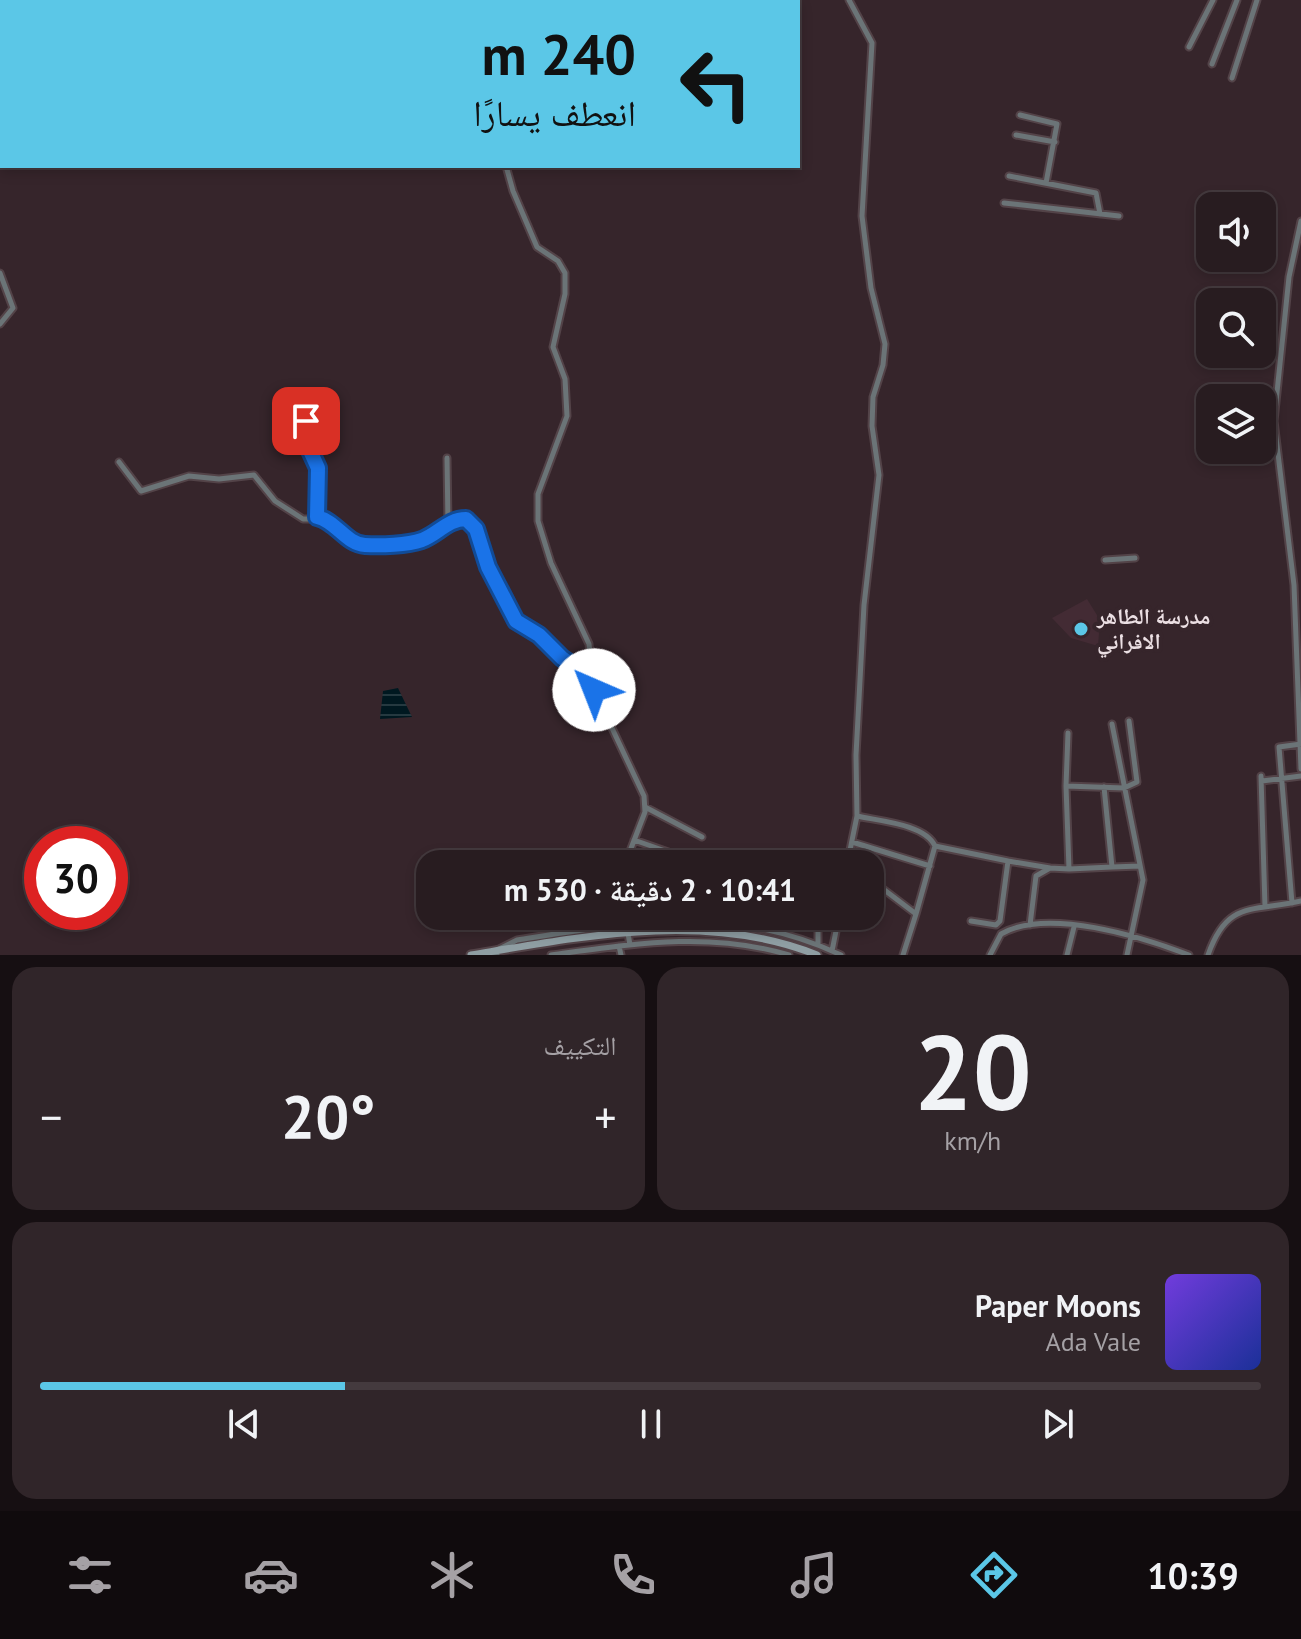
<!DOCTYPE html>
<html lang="ar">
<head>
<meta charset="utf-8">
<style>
	:root { --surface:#281c20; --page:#302529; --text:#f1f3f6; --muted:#a5a1a5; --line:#443a3e; --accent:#5bc7e7 }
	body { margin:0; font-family:"PT Sans","Noto Naskh Arabic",sans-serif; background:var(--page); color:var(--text); direction:rtl; height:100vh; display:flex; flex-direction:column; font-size:30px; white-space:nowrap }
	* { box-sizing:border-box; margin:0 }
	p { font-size:26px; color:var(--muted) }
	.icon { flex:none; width:44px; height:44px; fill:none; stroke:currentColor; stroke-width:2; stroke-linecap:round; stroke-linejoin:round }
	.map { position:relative; height:955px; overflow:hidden; direction:ltr }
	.drawer { display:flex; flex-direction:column; gap:12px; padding:12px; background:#160f12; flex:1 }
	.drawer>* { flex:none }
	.guide { position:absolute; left:0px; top:0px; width:800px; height:168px; box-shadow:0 4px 12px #0003,0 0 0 2px var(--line); direction:rtl; background:#5bc7e7; color:#111; overflow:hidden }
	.buttons { position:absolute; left:1196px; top:192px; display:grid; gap:16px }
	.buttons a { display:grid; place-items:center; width:80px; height:80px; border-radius:16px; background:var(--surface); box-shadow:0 4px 12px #0003,0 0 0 2px var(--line); font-size:40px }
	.speed { position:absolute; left:24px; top:826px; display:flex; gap:16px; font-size:40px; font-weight:700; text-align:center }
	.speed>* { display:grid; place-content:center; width:104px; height:104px; border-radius:50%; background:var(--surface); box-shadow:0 4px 12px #0003,0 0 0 2px var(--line); line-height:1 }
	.speed .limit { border:12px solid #d22; background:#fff; color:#111 }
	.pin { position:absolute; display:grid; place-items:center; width:68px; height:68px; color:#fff; margin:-34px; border-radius:16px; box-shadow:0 4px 12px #0006 }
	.me { position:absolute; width:88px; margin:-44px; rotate:316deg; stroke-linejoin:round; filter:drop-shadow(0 0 6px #0008) }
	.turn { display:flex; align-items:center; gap:28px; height:168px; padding:0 32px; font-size:36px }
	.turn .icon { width:104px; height:104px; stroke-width:2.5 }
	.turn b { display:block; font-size:56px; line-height:68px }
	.big { font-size:60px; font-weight:700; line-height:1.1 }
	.drawer .tile { flex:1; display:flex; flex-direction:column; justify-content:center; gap:12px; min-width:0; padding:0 28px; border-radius:24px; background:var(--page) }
	.drawer .dial { align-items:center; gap:0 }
	.dial b { font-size:104px; line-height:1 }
	.song { display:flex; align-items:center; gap:24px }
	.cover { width:96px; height:96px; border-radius:12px; background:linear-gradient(135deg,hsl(260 70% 55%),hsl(230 70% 35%)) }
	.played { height:8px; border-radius:4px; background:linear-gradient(90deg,var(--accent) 25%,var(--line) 25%) }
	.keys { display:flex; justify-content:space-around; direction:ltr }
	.heat { display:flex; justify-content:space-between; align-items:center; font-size:44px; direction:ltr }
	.drawer .tiles { flex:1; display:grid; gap:12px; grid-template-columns:1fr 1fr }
	.tile:last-child { grid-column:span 2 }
	.trip { position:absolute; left:416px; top:850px; width:468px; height:80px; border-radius:24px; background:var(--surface); box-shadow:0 4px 12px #0003,0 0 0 2px var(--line); font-weight:700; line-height:80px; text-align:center; direction:rtl }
	.dock { display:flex; height:128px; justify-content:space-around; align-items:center; background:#100b0d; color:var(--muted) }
	.dock .icon { width:56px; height:56px }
	.dock .current { color:var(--accent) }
	.dock b { font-size:36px; color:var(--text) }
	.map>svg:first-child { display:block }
	.built { fill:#432b34 }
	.water { fill:url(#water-rules) }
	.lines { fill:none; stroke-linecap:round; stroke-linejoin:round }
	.minor-casing { stroke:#534348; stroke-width:9 }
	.secondary-casing { stroke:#534348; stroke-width:11 }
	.minor { stroke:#6b7477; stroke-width:5 }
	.secondary { stroke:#8f9ea3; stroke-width:7 }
	.route-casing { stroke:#114b97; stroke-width:20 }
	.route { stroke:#1a73e8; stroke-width:14 }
	.poi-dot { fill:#5bc7e7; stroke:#36252b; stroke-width:3 }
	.labels { text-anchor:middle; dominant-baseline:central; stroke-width:8; stroke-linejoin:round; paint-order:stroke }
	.poi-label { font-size:22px; font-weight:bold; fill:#ebdfe3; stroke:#36252b; text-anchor:start }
</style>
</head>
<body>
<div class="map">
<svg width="1301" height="955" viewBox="0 0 1301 955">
	<defs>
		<pattern id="water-rules" width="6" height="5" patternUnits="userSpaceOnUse" patternTransform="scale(2)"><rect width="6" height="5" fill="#001820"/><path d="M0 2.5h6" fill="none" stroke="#253940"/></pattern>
	</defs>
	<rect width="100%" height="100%" fill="#36252b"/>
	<path class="built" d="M 1087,599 L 1100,620 L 1098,646 L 1071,638 L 1052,618 Z"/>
	<path class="water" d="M 398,688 L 412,717 L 380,719 L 383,691 Z"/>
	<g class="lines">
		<g class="minor-casing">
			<path id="minor" d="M 849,0 L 872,43 L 862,216 L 871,288 L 885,344 L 883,365 L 873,397 L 872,426 L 879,475 L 864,605 L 856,755 L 857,816 L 849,855 L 855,864
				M 1189,47 L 1213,0
				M 1212,64 L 1237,0
				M 1232,78 L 1257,0
				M 1020,115 L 1057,124 L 1046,183
				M 1016,135 L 1055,142
				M 506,166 L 513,191 L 537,247 L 558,261 L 565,273 L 565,294 L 553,347 L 565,379 L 567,416 L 538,494 L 538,521 L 551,563 L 589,644 L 594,690 L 644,796 L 645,812 L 625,864
				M 1009,176 L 1096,193 L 1100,214
				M 1004,203 L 1119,216
				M 1301,221 L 1289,277 L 1274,421 L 1294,585 L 1301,769
				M 0,273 L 13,308 L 0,324
				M 306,421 L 301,431 L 318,468 L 317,517
				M 1218,454 L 1277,452
				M 447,458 L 448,524
				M 119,462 L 141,491 L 189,476 L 219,479 L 254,475 L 275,501 L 303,519 L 325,519 L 360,544 L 417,541 L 452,522 L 466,519 L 476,529 L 488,567 L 516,621 L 536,632 L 562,658 L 590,677
				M 1105,560 L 1135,558
				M 1112,724 L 1143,880 L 1127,955
				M 1068,733 L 1066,786 L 1124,788 L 1137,782 L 1129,721
				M 1261,776 L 1265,907
				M 1262,781 L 1301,776
				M 1104,787 L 1112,867 L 1140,866
				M 645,807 L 702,837
				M 857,816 C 879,821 925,824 935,846 L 1008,861 L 1000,921 L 996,925 L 971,921
				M 634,840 L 691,860
				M 852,842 L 930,866
				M 1008,861 L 1050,868
				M 1069,869 L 1112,867
				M 870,879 L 916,914 L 903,955
				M 1292,903 L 1279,747 L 1301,744
				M 916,914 L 935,846
				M 625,916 L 630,945
				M 818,916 L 818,945
				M 1030,925 L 1036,876 L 1050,868 L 1069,869 L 1066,786
				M 619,946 L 621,955
				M 832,951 L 839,916
				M 497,955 L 493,952 L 517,940 C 632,922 731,903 841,955
				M 551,955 C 633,944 708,931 789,955
				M 990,955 L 1001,934 C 1047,907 1142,937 1189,955
				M 1067,955 L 1074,927
				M 1208,955 C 1227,900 1252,912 1301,901"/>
		</g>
		<g class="secondary-casing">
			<path id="secondary" d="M 471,955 C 584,936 708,911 817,955"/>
		</g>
		<use href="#minor" class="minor"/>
		<use href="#secondary" class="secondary"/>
	</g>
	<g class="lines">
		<g class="route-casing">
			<path id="route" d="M 306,421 L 301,431 L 318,468 L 317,517 C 336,521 346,544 365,545 C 381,546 407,545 422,540 C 438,534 448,519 466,519 L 476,529 L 488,567 L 516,621 L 539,635 L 562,658 L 590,677 L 594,690"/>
		</g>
		<use href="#route" class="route"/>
	</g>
	<circle class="poi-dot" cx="1081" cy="629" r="8"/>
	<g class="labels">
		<g class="poi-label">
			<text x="1097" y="616">مدرسة الطاهر<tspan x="1097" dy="25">الافراني</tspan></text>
		</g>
	</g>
</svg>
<div class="buttons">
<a><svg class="icon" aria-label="sound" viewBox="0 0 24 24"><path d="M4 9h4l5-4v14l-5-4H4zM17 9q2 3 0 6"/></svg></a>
<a><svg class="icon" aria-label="search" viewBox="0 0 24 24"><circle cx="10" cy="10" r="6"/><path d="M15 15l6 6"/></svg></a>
<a><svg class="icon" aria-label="layers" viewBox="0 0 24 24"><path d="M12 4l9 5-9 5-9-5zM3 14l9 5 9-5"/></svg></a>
</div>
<div class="speed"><div class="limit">30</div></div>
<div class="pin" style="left:306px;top:421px;background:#d93025"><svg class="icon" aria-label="arrive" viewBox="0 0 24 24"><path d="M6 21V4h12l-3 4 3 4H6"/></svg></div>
<svg class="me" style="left:594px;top:690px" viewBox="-20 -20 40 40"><circle r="19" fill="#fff"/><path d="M0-13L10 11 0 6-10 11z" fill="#1a73e8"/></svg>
<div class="trip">10:41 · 2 دقيقة · 530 m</div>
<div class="guide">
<div class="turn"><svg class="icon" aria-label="left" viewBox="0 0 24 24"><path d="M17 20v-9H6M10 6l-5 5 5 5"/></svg><div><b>240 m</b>انعطف يسارًا</div></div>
</div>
</div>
<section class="drawer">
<div class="tiles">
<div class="tile dial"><b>20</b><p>km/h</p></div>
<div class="tile"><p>التكييف</p>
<div class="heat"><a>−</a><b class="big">20°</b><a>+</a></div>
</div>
<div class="tile">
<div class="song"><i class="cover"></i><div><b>Paper Moons</b><p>Ada Vale</p></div></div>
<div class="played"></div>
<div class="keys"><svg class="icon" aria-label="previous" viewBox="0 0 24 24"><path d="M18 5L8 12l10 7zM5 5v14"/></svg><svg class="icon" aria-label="pause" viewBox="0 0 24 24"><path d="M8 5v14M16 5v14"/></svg><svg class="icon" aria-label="next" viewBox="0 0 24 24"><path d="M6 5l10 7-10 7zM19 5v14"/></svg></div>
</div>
</div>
</section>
<nav class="dock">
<b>10:39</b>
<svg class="icon current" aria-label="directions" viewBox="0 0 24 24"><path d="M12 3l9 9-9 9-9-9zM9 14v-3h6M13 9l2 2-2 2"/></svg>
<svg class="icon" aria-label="music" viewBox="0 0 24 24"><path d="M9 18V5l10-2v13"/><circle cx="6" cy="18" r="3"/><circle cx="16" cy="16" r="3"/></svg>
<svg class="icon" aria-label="phone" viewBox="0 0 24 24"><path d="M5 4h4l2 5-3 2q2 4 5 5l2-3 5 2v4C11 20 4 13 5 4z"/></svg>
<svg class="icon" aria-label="climate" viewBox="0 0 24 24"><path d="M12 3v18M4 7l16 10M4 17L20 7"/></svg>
<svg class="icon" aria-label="car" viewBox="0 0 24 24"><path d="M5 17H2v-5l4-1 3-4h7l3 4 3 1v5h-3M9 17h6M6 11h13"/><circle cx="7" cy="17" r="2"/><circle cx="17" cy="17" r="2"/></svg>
<svg class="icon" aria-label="filters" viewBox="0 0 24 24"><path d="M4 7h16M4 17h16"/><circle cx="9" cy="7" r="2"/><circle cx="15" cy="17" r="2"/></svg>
</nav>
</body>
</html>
